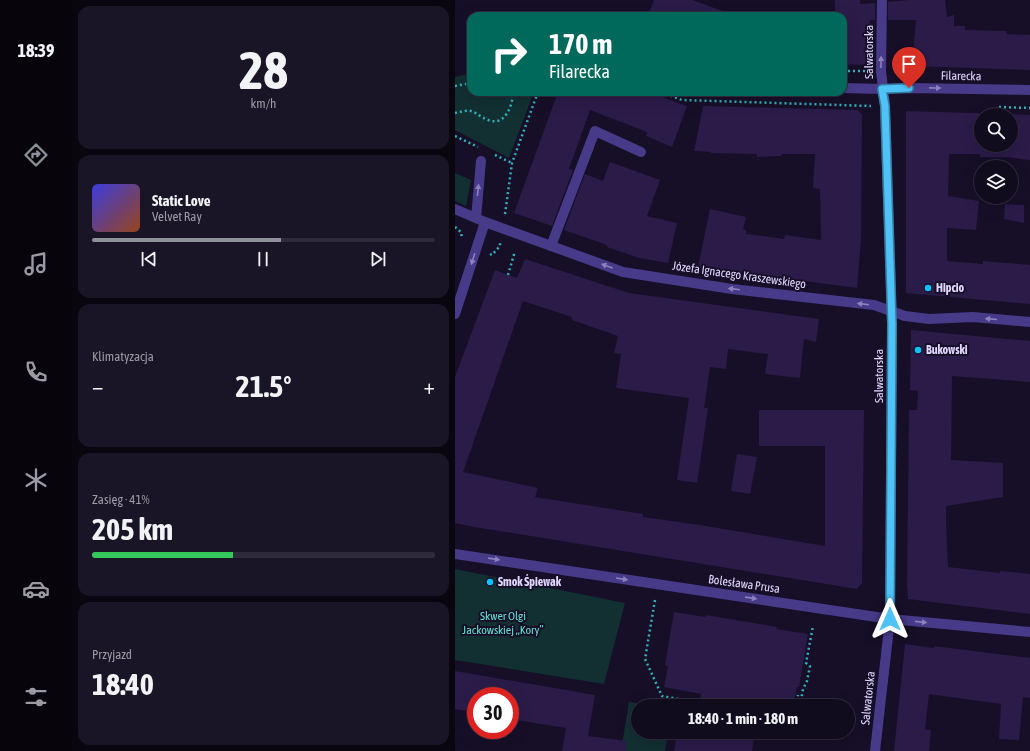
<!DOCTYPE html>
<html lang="pl">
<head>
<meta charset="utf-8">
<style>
	:root { --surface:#110b1e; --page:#1a1427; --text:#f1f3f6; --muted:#9c9ba4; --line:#302b3c; --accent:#8c9099 }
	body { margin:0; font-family:"Asap Condensed",sans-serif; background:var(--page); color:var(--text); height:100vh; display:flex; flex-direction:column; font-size:15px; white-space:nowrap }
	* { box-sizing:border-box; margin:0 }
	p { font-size:13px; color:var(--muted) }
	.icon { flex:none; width:22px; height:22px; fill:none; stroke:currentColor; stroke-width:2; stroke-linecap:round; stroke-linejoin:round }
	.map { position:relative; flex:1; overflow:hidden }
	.panel { display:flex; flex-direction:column; gap:6px; padding:6px; background:#090610; width:383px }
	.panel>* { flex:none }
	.hud { position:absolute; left:12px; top:12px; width:380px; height:84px; border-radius:12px; box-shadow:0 4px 16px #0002,0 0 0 1px var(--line); background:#00695c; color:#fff; overflow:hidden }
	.fabs { position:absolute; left:519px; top:108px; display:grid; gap:8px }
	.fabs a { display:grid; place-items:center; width:44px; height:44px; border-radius:50%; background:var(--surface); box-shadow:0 4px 16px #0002,0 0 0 1px var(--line); font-size:20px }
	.speed { position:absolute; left:12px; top:687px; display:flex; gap:8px; font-size:20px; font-weight:700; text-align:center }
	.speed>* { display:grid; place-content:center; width:52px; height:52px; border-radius:50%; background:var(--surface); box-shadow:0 4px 16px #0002,0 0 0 1px var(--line); line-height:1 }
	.speed .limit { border:6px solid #d22; background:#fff; color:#111 }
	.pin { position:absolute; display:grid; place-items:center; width:34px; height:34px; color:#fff; margin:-41px -17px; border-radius:50% 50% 50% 0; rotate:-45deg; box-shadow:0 0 4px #0007 }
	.pin .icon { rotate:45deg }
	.me { position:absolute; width:44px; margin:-22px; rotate:0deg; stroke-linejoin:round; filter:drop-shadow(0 0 3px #0008) }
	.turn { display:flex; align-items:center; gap:14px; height:84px; padding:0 16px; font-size:18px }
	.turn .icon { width:52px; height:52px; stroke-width:2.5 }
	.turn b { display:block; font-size:28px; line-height:34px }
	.big { font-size:30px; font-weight:700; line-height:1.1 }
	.panel .card { flex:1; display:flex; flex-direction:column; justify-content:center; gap:6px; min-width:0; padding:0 14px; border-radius:12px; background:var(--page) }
	.panel .dial { align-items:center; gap:0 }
	.dial b { font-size:52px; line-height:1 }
	.song { display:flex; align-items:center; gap:12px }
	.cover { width:48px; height:48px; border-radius:6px; background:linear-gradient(135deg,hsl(240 70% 55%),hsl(20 70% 35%)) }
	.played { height:4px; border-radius:2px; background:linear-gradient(90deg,var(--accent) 55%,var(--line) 55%) }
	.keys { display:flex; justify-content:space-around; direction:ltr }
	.heat { display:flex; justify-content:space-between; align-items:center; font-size:22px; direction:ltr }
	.charge { height:6px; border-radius:3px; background:linear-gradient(90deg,#34c759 41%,var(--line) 0) }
	.trip { position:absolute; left:176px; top:699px; width:224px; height:40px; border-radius:20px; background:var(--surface); box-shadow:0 4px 16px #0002,0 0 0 1px var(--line); font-weight:700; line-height:40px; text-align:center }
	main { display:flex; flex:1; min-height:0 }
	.tab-bar { display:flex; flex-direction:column; width:72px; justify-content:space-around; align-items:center; background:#07040c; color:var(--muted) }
	.tab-bar .icon { width:28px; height:28px }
	.tab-bar .current { color:var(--accent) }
	.tab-bar b { font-size:18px; color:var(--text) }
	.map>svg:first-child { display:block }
	.green { fill:#122f32 }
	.building { fill:#2a1b49; fill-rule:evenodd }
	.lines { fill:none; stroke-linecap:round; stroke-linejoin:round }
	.path { stroke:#2eb2bc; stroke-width:2.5; stroke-dasharray:2 3; stroke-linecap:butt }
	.service { stroke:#473a88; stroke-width:10 }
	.minor { stroke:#473a88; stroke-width:10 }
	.oneway { fill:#8c81be }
	.route-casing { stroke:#337fa1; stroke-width:10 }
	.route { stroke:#4fc3f7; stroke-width:7 }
	.poi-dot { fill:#03c6ff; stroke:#170f28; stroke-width:1.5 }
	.labels { text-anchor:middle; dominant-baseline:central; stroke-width:4; stroke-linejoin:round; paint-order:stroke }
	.street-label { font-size:12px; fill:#e0d7ff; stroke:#170f28 }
	.poi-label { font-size:12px; font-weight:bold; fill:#e0d7ff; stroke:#170f28; text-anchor:start }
	.park-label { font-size:12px; fill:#60e2d2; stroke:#170f28 }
</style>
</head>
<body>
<main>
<nav class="tab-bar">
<b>18:39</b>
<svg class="icon current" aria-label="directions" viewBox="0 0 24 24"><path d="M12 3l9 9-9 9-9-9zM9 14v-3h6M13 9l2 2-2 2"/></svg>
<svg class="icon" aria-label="music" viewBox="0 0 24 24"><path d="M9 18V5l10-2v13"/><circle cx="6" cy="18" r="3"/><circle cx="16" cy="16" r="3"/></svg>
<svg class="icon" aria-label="phone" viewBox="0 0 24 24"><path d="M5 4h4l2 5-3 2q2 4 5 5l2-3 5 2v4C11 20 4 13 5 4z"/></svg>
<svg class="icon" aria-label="climate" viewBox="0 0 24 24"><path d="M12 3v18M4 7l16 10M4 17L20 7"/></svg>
<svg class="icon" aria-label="car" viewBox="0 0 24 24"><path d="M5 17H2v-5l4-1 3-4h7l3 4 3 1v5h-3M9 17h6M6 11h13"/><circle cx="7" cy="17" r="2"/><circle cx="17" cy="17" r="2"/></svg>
<svg class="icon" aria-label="filters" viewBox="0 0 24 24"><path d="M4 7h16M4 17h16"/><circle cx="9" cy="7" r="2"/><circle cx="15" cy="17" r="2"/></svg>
</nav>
<section class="panel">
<div class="card dial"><b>28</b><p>km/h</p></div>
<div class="card">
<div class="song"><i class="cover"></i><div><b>Static Love</b><p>Velvet Ray</p></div></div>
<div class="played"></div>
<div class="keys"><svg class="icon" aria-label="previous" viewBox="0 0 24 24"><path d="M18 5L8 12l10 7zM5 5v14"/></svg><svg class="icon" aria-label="pause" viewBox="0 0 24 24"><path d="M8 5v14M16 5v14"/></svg><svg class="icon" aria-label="next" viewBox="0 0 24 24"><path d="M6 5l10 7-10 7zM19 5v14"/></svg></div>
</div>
<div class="card"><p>Klimatyzacja</p>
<div class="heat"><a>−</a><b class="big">21.5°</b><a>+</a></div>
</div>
<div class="card"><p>Zasięg · 41%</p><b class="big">205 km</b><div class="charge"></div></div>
<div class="card"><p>Przyjazd</p><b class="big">18:40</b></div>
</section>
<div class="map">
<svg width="575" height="751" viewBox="0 0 575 751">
	<rect width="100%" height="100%" fill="#170f28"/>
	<path class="green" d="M 16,73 L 16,92 L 79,92 L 54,158 L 0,130 L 0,77 Z
		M 0,173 L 16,180 L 11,206 L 0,201 Z
		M 0,569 L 170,603 L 149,684 L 0,660 Z
		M 174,702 L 197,706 L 183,706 L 183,732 L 213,732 L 210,751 L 166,751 Z"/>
	<path class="building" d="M 199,0 L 237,0 L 276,14 L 276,16 L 193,16 Z
		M 380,0 L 405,0 L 405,4 L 420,3 L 420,20 L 415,20 L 413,61 L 408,65 L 388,64 L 388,16 L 380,16 Z
		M 454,0 L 490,0 L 492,17 L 499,15 L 499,26 L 510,26 L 510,30 L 551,31 L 552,34 L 575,35 L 575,70 L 457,66 L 461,20 L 433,20 L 433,2 Z
		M 103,92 L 194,92 L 232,106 L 217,147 L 191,136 L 192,132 L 135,110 L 114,169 L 118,170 L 97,226 L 59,213 Z
		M 248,106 L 403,110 L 407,115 L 406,239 L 402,288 L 243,267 L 255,209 L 291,217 L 288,230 L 291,230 L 291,234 L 329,239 L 330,235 L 366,240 L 365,189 L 358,188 L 360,154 L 327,154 L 326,156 L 302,157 L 302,154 L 256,153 L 256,152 L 239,151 Z
		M 451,111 L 575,115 L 575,160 L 551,157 L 525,157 L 525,154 L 494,154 L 493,196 L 524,201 L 521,230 L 492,228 L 492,261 L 528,264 L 528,261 L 575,265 L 575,304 L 451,293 ZM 526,115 L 556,115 L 556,145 L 526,145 Z
		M 155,162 L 205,180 L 192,216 L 222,223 L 213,263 L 184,258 L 152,247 L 152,245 L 109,230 L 130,174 L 148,181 Z
		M 550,204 L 569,205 L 569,223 L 549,219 Z
		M 70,259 L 174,293 L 364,319 L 361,342 L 349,339 L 345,378 L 310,374 L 313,354 L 273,349 L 271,369 L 255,367 L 249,408 L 253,408 L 242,483 L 222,480 L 234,398 L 161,388 L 166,354 L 159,353 L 163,336 L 117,320 L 117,317 L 68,301 L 8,472 L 83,488 L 80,497 L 188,514 L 188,517 L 245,525 L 370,546 L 370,446 L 304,446 L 304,410 L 409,410 L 407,583 L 402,589 L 20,527 L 0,523 L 0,377 L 40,270 L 62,278 Z
		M 456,330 L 575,341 L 575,382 L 497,376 L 496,460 L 548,463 L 548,497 L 491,506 L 491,522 L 493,567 L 545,573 L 545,571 L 575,574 L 575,614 L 453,599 L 452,585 L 454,410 L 462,410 L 463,391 L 455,390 Z
		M 282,454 L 302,457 L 295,494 L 276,491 Z
		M 219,612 L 250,617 L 251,615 L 281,620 L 322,627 L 321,629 L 353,634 L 344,687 L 342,687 L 338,706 L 323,706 L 305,703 L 304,706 L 244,706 L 246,694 L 209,687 L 213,666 L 210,665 Z
		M 450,644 L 479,648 L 479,646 L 575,658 L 575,698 L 568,697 L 564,740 L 544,739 L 546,704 L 474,694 L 470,730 L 476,730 L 474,751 L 439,751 Z
		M 0,671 L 140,695 L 133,736 L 171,741 L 171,751 L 107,751 L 111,728 L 55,719 L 55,696 L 21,696 L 21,713 L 0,709 Z
		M 222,732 L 300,732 L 297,751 L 219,751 Z"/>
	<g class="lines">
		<path class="path" d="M 388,71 L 411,71
			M 0,86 L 16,83
			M 24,92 C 31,96 35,96 42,92
			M 206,92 L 227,100 L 416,106
			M 544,107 L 575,108
			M 0,113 C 5,112 10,110 16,111 C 22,113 27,118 33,120 C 50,127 58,105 58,92
			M 0,136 L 23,147
			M 40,155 L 57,163
			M 50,214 L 57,163 L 83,92
			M 0,227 L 6,232 L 7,239
			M 35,254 L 37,255 L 45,246 L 45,243
			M 53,275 L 60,251
			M 200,600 L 190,659 L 207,696 L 245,703
			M 206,706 L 207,696
			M 341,706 L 343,695
			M 345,706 L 348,689 L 352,681 L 355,666 L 351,663 L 358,626"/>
		<path class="service" d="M 96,246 L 140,131 L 186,152"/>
		<path class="minor" d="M 388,88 L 427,89 L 453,88 L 575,90
			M 0,209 L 30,222 L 168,272 L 277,289 L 419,305 L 450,316 L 474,319 L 518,317 L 575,322
			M 21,218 L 26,161
			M 0,314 L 30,222
			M 0,554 L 435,619 L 575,632
			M 420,751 L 435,619 L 437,324 L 430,106 L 426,71 L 427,0"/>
	</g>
	<defs><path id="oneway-solid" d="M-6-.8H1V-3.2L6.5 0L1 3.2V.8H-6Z"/></defs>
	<g class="oneway">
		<use href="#oneway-solid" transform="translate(426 62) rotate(-89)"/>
		<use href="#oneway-solid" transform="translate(480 88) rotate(1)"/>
		<use href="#oneway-solid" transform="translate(23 190) rotate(-84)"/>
		<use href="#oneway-solid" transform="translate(18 259) rotate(108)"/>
		<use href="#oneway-solid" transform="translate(152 266) rotate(-160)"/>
		<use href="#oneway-solid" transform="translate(279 289) rotate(-173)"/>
		<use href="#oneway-solid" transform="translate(408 304) rotate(-173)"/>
		<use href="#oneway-solid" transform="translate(536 319) rotate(-175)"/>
		<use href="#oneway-solid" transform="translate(39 559) rotate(8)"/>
		<use href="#oneway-solid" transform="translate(167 579) rotate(9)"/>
		<use href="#oneway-solid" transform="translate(296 598) rotate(8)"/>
		<use href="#oneway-solid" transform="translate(466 622) rotate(6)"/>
	</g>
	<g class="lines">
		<g class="route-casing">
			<path id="route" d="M 435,619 L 437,324 L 430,106 L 427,89 L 454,88"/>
		</g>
		<use href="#route" class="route"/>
	</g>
	<g class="poi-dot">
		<circle cx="473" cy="288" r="4"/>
		<circle cx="463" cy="350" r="4"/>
		<circle cx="35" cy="582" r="4"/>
	</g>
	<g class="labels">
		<g class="street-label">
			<text transform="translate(414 52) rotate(-90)">Salwatorska</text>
			<text transform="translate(506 76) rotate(1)">Filarecka</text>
			<text transform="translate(284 275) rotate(8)">Józefa Ignacego Kraszewskiego</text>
			<text transform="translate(424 376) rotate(-90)">Salwatorska</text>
			<text transform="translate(289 584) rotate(8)">Bolesława Prusa</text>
			<text transform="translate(413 698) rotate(-84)">Salwatorska</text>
		</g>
		<g class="poi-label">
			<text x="481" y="288">Hipcio</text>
			<text x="471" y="350">Bukowski</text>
			<text x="43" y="582">Smok Śpiewak</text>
		</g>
		<g class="park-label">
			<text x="48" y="616">Skwer Olgi<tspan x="48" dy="14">Jackowskiej „Kory”</tspan></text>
		</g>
	</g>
</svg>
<div class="fabs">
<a><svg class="icon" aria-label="search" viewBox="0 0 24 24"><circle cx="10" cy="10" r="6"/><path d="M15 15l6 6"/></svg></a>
<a><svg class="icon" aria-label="layers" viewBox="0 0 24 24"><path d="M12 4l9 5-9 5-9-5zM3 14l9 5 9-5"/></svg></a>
</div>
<div class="speed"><div class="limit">30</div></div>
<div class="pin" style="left:454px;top:88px;background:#d93025"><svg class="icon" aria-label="arrive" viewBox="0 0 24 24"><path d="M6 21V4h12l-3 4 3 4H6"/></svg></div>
<svg class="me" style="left:435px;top:619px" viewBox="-20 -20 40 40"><path d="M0-17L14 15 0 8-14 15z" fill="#4fc3f7" stroke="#fff" stroke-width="4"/></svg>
<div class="trip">18:40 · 1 min · 180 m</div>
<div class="hud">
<div class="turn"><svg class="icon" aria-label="right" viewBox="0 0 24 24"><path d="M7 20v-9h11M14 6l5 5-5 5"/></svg><div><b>170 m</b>Filarecka</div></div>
</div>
</div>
</main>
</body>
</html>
